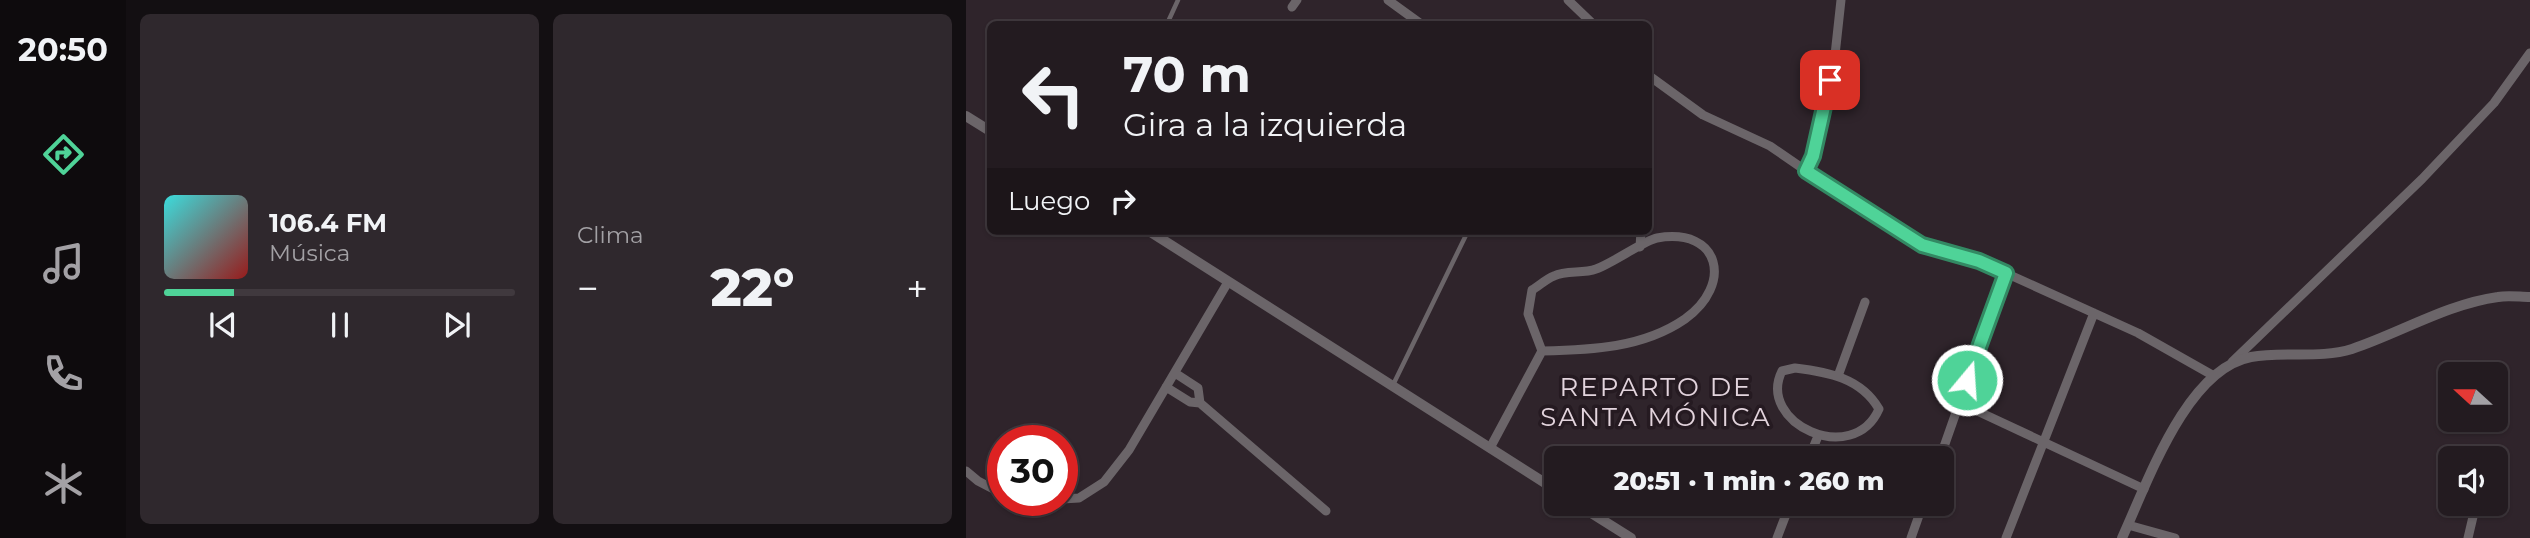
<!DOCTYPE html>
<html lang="es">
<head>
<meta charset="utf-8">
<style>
	:root { --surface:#231b20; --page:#2f282d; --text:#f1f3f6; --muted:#a3a1a5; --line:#40393e; --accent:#4fd398 }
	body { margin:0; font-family:Montserrat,sans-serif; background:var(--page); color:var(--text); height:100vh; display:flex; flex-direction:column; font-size:26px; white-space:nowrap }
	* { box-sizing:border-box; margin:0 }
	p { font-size:23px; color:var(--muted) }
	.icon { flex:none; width:38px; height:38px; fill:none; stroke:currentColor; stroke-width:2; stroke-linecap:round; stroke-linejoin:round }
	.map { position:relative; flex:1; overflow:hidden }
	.drawer { display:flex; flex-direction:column; gap:14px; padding:14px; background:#130f12; width:840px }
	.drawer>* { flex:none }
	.top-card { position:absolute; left:21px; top:21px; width:665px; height:214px; border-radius:10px; box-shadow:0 2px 5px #0004,0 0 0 2px var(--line); background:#231b20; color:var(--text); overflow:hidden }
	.needle { width:46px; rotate:291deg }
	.controls { position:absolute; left:1472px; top:362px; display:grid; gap:14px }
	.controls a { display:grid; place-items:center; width:70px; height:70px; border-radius:10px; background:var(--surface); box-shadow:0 2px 5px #0004,0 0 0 2px var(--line); font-size:35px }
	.speed { position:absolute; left:21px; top:425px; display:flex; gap:14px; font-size:35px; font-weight:700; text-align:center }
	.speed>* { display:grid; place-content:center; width:91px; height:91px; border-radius:50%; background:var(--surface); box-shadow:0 2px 5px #0004,0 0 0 2px var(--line); line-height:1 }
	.speed .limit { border:10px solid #d22; background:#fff; color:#111 }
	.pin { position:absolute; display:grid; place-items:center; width:60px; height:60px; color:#fff; margin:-30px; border-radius:14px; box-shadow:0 4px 10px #0006 }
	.me { position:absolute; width:77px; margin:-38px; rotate:18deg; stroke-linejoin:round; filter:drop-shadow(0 0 5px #0008) }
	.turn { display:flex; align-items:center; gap:24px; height:147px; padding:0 21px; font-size:32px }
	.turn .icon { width:91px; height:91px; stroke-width:2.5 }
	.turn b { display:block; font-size:49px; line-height:60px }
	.then { display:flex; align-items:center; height:66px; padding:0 21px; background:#0003; gap:14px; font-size:26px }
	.big { font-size:52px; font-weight:800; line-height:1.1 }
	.drawer .widget { flex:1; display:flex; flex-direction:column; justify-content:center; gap:10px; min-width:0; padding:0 24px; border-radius:10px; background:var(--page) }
	.song { display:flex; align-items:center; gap:21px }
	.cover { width:84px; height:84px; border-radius:10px; background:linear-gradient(135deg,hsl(180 70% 55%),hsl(0 70% 35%)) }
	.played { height:7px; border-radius:4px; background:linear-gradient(90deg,var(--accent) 20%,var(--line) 20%) }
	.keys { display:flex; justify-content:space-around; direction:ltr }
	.heat { display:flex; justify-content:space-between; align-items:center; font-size:38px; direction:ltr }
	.drawer .tiles { flex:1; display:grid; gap:14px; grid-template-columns:repeat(2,1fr) }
	.trip { position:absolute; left:578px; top:446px; width:410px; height:70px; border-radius:10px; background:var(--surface); box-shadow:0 2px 5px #0004,0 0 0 2px var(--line); font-weight:800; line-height:70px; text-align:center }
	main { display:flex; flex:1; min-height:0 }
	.tabs { display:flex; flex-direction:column; width:126px; justify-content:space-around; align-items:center; background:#0e0b0d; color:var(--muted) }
	.tabs .icon { width:49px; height:49px }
	.tabs .active { color:var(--accent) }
	.tabs b { font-size:32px; color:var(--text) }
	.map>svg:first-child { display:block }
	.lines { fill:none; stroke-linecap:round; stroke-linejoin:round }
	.service { stroke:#6b6569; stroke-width:4.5 }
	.minor { stroke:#6b6569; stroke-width:9 }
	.tertiary { stroke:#6b6569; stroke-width:10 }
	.route-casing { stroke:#338963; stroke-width:18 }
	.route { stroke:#4fd398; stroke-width:12 }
	.labels { text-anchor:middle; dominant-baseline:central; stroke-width:7; stroke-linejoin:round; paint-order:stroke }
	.neighbourhood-label { font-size:26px; letter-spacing:2px; fill:#e3d4dd; stroke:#251a21 }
</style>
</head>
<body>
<main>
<nav class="tabs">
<b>20:50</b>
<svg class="icon active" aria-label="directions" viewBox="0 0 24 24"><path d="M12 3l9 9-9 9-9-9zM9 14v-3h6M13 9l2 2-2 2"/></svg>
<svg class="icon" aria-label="music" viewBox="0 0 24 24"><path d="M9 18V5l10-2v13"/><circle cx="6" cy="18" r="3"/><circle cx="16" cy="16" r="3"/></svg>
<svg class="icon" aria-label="phone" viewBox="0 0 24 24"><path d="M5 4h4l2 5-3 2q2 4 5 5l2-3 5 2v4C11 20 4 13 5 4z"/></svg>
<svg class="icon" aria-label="climate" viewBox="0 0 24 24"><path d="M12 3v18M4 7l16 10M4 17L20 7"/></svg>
</nav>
<section class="drawer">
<div class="tiles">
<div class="widget">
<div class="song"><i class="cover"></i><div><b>106.4 FM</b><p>Música</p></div></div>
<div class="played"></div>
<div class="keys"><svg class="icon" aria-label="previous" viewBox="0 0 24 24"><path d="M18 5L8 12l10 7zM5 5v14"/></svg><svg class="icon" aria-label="pause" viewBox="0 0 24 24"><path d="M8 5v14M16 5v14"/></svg><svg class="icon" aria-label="next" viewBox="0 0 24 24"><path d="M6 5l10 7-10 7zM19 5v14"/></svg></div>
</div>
<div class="widget"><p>Clima</p>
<div class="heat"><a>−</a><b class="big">22°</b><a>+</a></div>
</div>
</div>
</section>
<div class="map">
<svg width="1564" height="538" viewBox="0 0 1564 538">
	<rect width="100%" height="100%" fill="#2f242b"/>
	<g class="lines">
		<path class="service" d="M 201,24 L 212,0
			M 427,385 L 502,231"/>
		<path class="minor" d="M 422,0 L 455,24
			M 602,0 L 627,24
			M 326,7 L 331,0
			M 682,75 L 737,115 L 804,146 L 884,201 L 956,245 L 1013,261 L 1172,333 L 1248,376
			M 840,171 L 847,157 L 869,55 L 875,0
			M 674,247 L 675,231
			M 1266,362 L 1456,179 L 1528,103 L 1564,53
			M 829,368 C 862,372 895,378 913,409 C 887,468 790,423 816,371 Z
			M 209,373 L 232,388 L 234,403
			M 872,376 L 899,302
			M 200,387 L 224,402 L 234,403 L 360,511
			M 994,403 L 1178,489
			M 524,448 L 576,351 L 562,314 L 566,290 C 573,286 580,279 588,276 C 600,270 617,274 630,269 C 647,263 679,240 691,238 C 755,227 767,285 719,319 C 677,348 625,350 576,351
			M 843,458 L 852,436
			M 974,458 L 1039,273
			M 0,471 L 12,481 L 37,494
			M 96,499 L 113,498 L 138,482 L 163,450 L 262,282
			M 68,500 L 78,500
			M 1162,525 L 1209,538
			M 811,538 L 824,504
			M 945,538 L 957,504
			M 1040,538 L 1128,313
			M 1502,538 L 1510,504"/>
		<path class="tertiary" d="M 0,116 L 24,131
			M 183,231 L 590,490
			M 611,504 L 665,538
			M 1156,538 C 1181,484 1220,369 1285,357 C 1318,351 1354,359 1386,349 C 1434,333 1481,304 1532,297 C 1542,295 1554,297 1564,297"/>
	</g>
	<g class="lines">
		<g class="route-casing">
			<path id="route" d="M 864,80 L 847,156 L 840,171 L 956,245 L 1013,261 L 1040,273 L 1001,380"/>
		</g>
		<use href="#route" class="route"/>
	</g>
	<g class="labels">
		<g class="neighbourhood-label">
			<text x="690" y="387">REPARTO DE<tspan x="690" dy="30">SANTA MÓNICA</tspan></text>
		</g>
	</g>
</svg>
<div class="controls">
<a><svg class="needle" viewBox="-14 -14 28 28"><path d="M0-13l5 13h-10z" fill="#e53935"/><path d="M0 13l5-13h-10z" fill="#a3a1a5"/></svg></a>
<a><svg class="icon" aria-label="sound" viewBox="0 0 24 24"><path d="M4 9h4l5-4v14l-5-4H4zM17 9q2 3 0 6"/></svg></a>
</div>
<div class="speed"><div class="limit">30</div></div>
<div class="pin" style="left:864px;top:80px;background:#d93025"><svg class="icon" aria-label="arrive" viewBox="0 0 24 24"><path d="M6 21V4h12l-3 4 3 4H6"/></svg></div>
<svg class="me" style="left:1001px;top:380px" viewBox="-20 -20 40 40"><circle r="17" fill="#4fd398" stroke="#fff" stroke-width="3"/><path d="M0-11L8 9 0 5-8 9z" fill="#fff"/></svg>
<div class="trip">20:51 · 1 min · 260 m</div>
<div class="top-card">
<div class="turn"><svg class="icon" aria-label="left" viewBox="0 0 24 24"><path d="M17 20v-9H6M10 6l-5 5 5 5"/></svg><div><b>70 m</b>Gira a la izquierda</div></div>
<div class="then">Luego<svg class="icon" aria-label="right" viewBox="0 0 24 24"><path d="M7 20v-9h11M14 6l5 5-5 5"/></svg></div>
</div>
</div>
</main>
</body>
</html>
